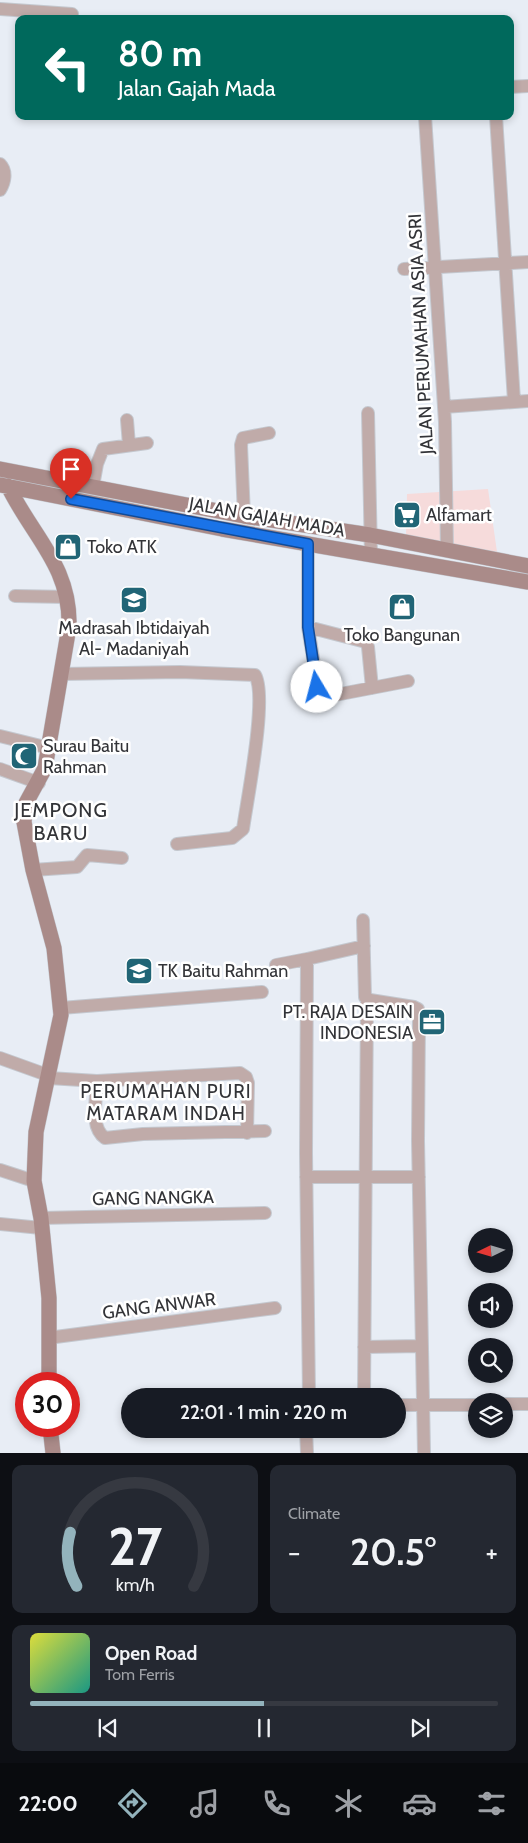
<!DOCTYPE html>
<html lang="en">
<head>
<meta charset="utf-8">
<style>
	:root { --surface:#171b24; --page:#242831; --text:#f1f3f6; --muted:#9ea1a6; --line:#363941; --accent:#93b3bc }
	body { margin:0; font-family:Cabin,sans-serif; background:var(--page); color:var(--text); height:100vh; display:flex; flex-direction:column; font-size:19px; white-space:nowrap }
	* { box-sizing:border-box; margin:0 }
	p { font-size:16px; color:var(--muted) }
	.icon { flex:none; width:28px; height:28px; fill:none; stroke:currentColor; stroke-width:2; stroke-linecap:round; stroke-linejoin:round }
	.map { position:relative; height:1453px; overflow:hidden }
	.details { display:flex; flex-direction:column; gap:12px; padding:12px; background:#0d0f14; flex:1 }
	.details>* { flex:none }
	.hud { position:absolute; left:15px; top:15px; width:499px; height:105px; border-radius:10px; box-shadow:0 2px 8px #0003; background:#00695c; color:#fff; overflow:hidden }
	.needle { width:32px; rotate:265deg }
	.controls { position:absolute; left:468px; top:1228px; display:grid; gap:10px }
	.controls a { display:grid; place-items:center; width:45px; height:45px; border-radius:50%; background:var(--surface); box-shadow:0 2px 8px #0003; font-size:25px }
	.speed { position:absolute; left:15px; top:1372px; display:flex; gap:10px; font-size:25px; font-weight:700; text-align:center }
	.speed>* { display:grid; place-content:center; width:65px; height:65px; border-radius:50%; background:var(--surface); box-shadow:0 2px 8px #0003; line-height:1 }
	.speed .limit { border:8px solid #d22; background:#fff; color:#111 }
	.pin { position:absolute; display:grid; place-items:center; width:42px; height:42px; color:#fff; margin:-51px -21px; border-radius:50% 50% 50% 0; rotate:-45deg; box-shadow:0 0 5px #0007 }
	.pin .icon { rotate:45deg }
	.me { position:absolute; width:55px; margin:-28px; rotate:352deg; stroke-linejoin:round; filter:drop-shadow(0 0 4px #0008) }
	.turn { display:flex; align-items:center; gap:18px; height:105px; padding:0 20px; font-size:22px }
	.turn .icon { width:65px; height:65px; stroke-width:2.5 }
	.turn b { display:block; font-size:35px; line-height:42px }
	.big { font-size:38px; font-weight:600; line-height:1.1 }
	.details .widget { flex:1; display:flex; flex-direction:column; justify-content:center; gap:8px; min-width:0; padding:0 18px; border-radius:10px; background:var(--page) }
	.details .dial { align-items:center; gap:0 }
	.dial svg { height:130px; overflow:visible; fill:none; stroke:var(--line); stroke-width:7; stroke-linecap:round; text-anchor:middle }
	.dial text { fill:var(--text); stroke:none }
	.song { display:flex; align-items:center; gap:15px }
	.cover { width:60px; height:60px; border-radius:8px; background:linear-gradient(135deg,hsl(60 70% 55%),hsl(170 70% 35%)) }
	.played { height:5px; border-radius:2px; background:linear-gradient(90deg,var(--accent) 50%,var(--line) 50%) }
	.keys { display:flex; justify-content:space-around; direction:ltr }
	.heat { display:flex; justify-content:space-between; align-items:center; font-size:28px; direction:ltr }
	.details .tiles { flex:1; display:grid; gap:12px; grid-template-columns:1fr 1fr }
	.widget:last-child { grid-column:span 2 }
	.trip { position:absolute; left:121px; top:1388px; width:285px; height:50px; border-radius:25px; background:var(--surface); box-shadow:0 2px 8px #0003; font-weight:600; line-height:50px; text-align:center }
	.tab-bar { display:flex; height:80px; justify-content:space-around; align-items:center; background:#090b0e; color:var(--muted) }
	.tab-bar .icon { width:35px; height:35px }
	.tab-bar .current { color:var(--accent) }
	.tab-bar b { font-size:22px; color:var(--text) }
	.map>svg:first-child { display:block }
	.commercial { fill:#f6dbdb }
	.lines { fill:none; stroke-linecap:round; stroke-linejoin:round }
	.street-casing { stroke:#c4c8cf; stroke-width:14 }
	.secondary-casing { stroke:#c4c8cf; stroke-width:16 }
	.street { stroke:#c0aba9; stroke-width:12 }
	.secondary { stroke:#aa8b89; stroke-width:15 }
	.route-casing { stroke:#114b97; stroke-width:12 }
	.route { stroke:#1a73e8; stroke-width:9 }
	.labels { text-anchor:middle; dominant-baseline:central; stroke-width:5; stroke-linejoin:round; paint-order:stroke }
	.street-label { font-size:18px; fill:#333438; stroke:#fff }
	.poi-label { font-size:18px; fill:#333438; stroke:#fff; text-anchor:start }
	.neighbourhood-label { font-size:19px; letter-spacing:1px; fill:#333438; stroke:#fff }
	.quarter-label { font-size:20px; letter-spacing:1px; fill:#333438; stroke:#fff }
</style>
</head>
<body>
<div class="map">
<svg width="528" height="1453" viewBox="0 0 528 1453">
	<rect width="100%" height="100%" fill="#e8edf5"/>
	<path class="commercial" d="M 488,489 L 497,552 L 406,535 L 407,494 Z"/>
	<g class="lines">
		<g class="street-casing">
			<path id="street" d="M 0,9 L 72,14
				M 510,87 L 528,86
				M 425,116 L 445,422 L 447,550
				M 496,116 L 514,401
				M 0,164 C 7,171 5,182 0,190
				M 404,269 L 528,262
				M 444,407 L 528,401
				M 368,413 L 371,555
				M 127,420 L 129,445
				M 93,486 L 97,464 L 103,449 L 147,443
				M 244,516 L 241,445 L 243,438 L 269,433
				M 308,544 L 308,627 L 318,689 L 330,696 L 408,681
				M 15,596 L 67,597
				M 308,627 L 366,642 L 368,647 L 372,688
				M 62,674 L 180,672 L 255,675 C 268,696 247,800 243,829 L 232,838 L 177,844
				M 0,736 L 49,748
				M 0,769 L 39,783
				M 33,870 L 77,867 L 87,855 L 122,858
				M 363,920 L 365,997 L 370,1000 L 414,1007 L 418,1009 L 419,1018 L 418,1141 L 424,1453
				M 276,965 L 307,959
				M 61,1008 L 262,992
				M 0,1058 L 50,1076
				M 49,1078 L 97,1081 L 240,1073 L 246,1077 L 248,1083 L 247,1133
				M 97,1081 C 97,1098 89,1127 105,1138 L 143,1134 L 265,1131
				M 0,1170 L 34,1181
				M 306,1177 L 419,1177
				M 41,1218 L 265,1213
				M 0,1224 L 41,1228
				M 48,1338 L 275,1308
				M 364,1347 L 421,1346
				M 309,1396 L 306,1153 L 307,959 L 364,946
				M 364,1396 L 367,999
				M 504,1404 L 528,1404
				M 398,1405 L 476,1405
				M 306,1429 L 307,1453"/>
		</g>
		<g class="secondary-casing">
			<path id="secondary" d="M 0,469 L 244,516 L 370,535 L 528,566
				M 1,485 L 222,529 L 528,582
				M 8,486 C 32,536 71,566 69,627 L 45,768 L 26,803 L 24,822 L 33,870 L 54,948 L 61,1015 L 36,1132 L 34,1181 L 41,1218 L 49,1298 L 49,1384
				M 50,1426 L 53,1453"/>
		</g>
		<use href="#street" class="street"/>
		<use href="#secondary" class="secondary"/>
	</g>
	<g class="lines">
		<g class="route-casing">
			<path id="route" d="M 71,499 L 308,544 L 308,627 L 317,687"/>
		</g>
		<use href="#route" class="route"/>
	</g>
	<defs>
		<g id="supermarket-square" transform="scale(1.4375)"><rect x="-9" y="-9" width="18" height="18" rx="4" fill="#216576" stroke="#fff"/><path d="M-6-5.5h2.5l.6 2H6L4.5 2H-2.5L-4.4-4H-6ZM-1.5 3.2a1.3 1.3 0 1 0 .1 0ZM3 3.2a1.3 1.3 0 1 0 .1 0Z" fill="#fff"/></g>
		<g id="shop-square" transform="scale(1.4375)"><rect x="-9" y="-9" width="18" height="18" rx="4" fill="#216576" stroke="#fff"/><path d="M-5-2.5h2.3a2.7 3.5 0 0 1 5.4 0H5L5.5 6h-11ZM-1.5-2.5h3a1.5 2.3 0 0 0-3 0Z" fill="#fff"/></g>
		<g id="school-square" transform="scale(1.4375)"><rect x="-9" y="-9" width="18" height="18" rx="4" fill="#216576" stroke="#fff"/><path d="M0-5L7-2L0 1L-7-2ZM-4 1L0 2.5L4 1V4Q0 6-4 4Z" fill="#fff"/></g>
		<g id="mosque-square" transform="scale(1.4375)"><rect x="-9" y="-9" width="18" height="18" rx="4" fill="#216576" stroke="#fff"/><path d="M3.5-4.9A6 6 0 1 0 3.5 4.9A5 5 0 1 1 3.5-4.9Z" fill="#fff"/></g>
		<g id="office-square" transform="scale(1.4375)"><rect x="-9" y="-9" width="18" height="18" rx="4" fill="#216576" stroke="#fff"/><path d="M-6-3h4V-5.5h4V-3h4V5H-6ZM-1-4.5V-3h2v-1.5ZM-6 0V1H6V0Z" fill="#fff"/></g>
	</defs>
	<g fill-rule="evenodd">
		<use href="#supermarket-square" x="407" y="515"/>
		<use href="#shop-square" x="68" y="547"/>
		<use href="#school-square" x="134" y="600"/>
		<use href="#shop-square" x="402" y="607"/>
		<use href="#mosque-square" x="24" y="756"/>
		<use href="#school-square" x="139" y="971"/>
		<use href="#office-square" x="432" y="1022"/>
	</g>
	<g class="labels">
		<g class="street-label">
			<text transform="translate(421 334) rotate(-93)">JALAN PERUMAHAN ASIA ASRI</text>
			<text transform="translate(267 517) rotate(10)">JALAN GAJAH MADA</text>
			<text transform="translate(153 1198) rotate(-1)">GANG NANGKA</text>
			<text transform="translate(159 1306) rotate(-7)">GANG ANWAR</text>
		</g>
		<g class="poi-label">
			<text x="426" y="515">Alfamart</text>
			<text x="87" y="547">Toko ATK</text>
			<text x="134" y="628" text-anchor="middle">Madrasah Ibtidaiyah<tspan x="134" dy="21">Al- Madaniyah</tspan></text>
			<text x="402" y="635" text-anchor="middle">Toko Bangunan</text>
			<text x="43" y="746">Surau Baitu<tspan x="43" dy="21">Rahman</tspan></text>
			<text x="158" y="971">TK Baitu Rahman</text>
			<text x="413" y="1012" text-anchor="end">PT. RAJA DESAIN<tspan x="413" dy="21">INDONESIA</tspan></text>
		</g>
		<g class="neighbourhood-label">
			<text x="166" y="1091">PERUMAHAN PURI<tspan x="166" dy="22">MATARAM INDAH</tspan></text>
		</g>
		<g class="quarter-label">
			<text x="61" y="810">JEMPONG<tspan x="61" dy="23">BARU</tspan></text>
		</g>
	</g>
</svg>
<div class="controls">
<a><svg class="needle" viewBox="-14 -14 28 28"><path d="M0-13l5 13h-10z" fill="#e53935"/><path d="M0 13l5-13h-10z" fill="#9ea1a6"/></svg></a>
<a><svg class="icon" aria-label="sound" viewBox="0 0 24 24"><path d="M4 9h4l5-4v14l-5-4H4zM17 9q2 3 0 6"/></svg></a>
<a><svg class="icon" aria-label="search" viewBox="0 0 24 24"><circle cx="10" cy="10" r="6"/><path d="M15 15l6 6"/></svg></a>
<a><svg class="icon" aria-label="layers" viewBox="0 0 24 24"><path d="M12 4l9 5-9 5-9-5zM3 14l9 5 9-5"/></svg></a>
</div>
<div class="speed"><div class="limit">30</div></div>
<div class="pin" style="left:71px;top:499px;background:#d93025"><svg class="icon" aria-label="arrive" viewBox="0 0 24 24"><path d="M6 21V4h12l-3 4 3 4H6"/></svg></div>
<svg class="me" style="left:317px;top:687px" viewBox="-20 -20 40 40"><circle r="19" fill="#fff"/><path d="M0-13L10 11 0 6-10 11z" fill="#1a73e8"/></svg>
<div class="trip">22:01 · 1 min · 220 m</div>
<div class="hud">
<div class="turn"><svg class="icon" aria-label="left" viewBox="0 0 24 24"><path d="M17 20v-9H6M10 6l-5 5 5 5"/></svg><div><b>80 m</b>Jalan Gajah Mada</div></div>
</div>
</div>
<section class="details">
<div class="tiles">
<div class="widget dial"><svg viewBox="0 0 100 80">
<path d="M14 69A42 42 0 1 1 86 69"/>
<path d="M14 69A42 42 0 0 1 10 36" stroke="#93b3bc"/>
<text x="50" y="56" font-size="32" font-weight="700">27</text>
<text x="50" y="72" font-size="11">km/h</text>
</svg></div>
<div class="widget"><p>Climate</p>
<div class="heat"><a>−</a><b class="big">20.5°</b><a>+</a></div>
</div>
<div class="widget">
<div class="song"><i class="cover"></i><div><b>Open Road</b><p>Tom Ferris</p></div></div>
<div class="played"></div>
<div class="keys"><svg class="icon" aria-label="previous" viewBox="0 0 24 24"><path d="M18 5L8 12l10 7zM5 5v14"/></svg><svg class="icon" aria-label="pause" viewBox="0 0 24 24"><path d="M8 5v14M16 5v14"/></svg><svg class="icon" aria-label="next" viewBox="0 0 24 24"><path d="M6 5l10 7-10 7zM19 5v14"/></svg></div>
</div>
</div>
</section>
<nav class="tab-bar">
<b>22:00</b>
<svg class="icon current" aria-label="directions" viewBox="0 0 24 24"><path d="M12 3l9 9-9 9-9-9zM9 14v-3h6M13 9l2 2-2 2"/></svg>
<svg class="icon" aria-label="music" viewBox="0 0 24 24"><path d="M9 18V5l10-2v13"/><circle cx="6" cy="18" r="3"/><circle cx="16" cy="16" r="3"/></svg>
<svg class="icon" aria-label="phone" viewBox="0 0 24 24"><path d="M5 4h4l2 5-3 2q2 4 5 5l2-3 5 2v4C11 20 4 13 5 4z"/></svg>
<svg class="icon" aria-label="climate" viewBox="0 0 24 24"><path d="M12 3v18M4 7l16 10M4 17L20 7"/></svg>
<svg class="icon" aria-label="car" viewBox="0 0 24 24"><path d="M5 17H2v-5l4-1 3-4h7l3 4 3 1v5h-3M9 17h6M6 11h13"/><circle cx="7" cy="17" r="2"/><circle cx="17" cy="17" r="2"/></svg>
<svg class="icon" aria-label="filters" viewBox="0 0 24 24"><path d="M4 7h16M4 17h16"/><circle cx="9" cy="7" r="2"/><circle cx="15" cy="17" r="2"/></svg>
</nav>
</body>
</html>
